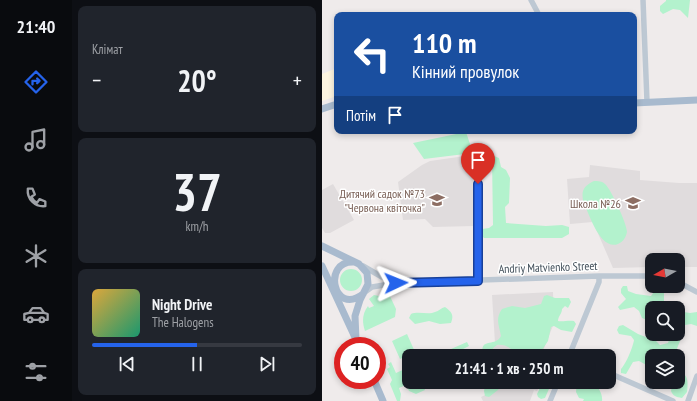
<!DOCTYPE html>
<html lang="uk">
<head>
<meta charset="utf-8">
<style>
	:root { --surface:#171b24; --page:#20242c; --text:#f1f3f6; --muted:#9ea1a6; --line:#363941; --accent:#2563eb }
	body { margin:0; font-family:"PT Sans Narrow",sans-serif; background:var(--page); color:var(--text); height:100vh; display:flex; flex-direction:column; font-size:15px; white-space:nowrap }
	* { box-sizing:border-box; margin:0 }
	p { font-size:13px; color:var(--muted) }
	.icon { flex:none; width:22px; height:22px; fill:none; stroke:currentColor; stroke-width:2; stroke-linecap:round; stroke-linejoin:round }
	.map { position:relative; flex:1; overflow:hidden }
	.sheet { display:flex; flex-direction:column; gap:6px; padding:6px; background:#0d0f14; width:250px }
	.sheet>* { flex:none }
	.banner { position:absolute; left:12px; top:12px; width:303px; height:122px; border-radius:8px; box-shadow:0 2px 6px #0003; background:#1a4fa0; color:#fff; overflow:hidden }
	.needle { width:26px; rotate:261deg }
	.tools { position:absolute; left:323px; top:253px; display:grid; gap:8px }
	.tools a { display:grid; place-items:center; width:40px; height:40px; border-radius:8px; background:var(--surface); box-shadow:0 2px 6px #0003; font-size:20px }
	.speed { position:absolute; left:12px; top:337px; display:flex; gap:8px; font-size:20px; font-weight:700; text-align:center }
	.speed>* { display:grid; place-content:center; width:52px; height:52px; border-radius:50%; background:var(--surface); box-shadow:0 2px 6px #0003; line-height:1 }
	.speed .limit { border:6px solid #d22; background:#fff; color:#111 }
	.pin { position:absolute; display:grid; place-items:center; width:34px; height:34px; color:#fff; margin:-41px -17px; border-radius:50% 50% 50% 0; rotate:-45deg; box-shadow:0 0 4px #0007 }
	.pin .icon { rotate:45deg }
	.me { position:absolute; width:44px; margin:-22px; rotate:88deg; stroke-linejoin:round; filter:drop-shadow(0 0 3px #0008) }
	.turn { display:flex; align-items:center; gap:14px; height:84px; padding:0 12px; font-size:18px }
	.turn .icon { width:52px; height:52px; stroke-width:2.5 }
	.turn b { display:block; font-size:28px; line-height:34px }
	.then { display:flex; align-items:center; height:38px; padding:0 12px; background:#0003; gap:8px; font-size:15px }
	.big { font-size:30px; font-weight:700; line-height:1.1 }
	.sheet .card { flex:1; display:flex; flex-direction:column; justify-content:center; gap:6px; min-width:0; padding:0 14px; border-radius:8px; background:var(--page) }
	.sheet .dial { align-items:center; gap:0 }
	.dial b { font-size:52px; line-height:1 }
	.song { display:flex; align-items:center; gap:12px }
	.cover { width:48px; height:48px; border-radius:6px; background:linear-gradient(135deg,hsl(40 70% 55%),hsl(160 70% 35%)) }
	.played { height:4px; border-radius:2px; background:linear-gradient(90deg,var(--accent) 50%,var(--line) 50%) }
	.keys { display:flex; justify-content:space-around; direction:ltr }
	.heat { display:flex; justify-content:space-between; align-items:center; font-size:22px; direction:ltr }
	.trip { position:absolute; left:80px; top:349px; width:214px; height:40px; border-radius:8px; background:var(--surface); box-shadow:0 2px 6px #0003; font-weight:700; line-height:40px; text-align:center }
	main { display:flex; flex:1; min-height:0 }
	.dock { display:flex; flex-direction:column; width:72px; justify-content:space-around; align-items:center; background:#090b0e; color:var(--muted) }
	.dock .icon { width:28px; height:28px }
	.dock .active { color:var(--accent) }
	.dock b { font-size:18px; color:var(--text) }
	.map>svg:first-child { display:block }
	.commercial { fill:#fdf5e0 }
	.education { fill:#e0dcdd }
	.green { fill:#b3f2cd }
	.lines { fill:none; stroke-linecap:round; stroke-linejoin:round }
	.minor { stroke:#bdc8d3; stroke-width:5.5 }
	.major { stroke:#a8bace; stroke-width:7 }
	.route-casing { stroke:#184099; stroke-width:10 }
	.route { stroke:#2563eb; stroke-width:7 }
	.labels { text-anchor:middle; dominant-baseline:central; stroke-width:3; stroke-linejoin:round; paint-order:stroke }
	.education-label { font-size:12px; fill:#785e54; stroke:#fff; text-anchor:end }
	.street-label { font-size:12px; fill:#424f5a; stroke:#fff }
</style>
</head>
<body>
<main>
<nav class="dock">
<b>21:40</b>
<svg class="icon active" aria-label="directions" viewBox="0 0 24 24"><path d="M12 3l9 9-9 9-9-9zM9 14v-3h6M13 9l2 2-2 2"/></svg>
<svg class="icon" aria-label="music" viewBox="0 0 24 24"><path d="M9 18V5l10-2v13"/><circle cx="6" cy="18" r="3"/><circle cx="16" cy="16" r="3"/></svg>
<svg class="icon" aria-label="phone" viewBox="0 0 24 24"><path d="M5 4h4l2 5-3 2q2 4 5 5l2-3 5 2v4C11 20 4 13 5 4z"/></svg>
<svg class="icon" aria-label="climate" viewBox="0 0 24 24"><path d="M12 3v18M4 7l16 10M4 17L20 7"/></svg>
<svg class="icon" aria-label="car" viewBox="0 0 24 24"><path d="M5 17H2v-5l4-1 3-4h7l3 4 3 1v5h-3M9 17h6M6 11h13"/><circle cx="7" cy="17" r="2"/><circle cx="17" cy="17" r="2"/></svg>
<svg class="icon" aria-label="filters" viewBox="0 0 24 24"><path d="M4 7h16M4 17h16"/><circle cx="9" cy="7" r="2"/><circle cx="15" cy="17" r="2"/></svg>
</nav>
<section class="sheet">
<div class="card"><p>Клімат</p>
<div class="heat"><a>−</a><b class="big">20°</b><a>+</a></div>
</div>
<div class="card dial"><b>37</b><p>km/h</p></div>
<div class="card">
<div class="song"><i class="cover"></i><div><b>Night Drive</b><p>The Halogens</p></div></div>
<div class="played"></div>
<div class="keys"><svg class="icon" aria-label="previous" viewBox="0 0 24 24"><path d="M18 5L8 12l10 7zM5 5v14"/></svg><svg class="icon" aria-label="pause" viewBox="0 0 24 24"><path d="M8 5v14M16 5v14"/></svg><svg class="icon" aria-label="next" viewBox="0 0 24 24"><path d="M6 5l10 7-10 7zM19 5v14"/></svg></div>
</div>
</section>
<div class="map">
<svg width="375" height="401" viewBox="0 0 375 401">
	<rect width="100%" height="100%" fill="#efebeb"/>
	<path class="commercial" d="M 15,68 L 15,96 L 0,101 L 0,74 Z"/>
	<path class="education" d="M 150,155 L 152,226 L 111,227 L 103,219 L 81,220 L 76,182 L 100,165 L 108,161 Z
		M 268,165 L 318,171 L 318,180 L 357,183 L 375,183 L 375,267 L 356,267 L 356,260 L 330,260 L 330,267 L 291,268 L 271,222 L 248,224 L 245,179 L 267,177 Z
		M 11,184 L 32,220 L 8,233 L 3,233 L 0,228 L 0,190 Z
		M 231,292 L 232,323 L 219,356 L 166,356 L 173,343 L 170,295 Z
		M 175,382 L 224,382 L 218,385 L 215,391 L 212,390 L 208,401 L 161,401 L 159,397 L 172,391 Z"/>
	<path class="green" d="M 344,0 L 370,0 L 368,0 L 366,18 L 358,10 L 351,9 L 341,14 L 338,11 L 338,6 L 344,1 Z
		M 144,132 L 151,153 L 102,159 L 91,143 Z
		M 172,156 L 177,158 L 179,167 L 184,170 L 188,178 L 187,203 L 183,207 L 184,223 L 224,226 L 240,225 L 247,227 L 247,234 L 240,238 L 162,238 L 158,234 L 160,229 L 167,228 L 171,225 L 170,158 Z
		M 272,181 C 276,181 280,181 283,184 C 289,189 305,224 305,232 C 304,237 301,242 296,244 C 278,251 266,212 261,200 C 259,190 263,185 272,181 Z
		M18 280a11 11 0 1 1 22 0a11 11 0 1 1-22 0Z
		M 301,286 L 305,286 L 306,291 L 314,294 L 329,296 L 335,288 L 340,288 L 342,291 L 342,301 L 351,308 L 330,308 L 330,322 L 320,318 L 317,311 L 312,307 L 298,310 L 296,307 L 304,299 L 299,293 L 299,289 Z
		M 66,292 L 74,309 L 73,317 L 43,331 C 40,322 40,314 46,306 L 47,308 L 52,306 L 47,299 L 52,295 L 57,296 Z
		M 225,295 L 233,298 L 247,298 L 249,302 L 246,308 L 243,306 L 240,309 C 240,314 236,316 236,321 C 241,322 246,320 252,321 L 254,324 L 250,332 L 239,330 L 232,326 L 229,327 L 226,341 L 216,356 L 196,356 C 191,349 184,344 175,345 L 171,348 L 173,356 L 161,356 C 157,336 173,348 179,336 C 177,325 173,319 180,309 L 190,306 L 203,308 L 219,304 L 222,296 Z
		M 123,307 C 130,312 132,315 129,323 L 118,324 L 107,321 L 93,324 L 87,318 L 89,314 C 96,311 107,315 113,312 C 117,311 119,308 123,307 Z
		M 356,311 L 368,313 L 375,312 L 375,326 L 369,324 L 363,325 L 361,328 L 358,341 L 352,356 L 330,356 L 330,368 L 317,361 L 311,362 L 304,374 L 299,373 L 299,369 C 304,364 311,347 312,340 L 309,336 L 297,334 L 295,330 L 297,326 L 301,325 L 316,334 L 334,341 L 338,345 L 346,343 L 349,334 L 356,334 Z
		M 85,334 L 93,352 L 78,359 L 70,341 Z
		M 145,342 L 147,346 L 137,351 L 133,356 L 113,356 Z
		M 69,362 L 74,373 L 87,367 L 87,382 L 106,382 L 104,383 L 105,386 L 102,387 L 103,390 L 94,394 L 87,391 L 84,385 L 77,388 L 79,394 L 78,401 L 75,401 L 68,384 L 70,380 L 65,369 L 68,367 L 66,364 Z
		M 356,371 C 367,374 366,382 365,392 L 360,398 C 354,397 351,396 349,391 L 351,382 L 356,382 Z
		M 164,382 L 185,382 L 180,384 L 176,390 L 167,397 L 163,396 L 162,391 Z
		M 209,382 L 230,382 L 223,398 L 219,399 L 216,397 L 215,394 L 218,388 L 216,385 Z
		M 255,382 L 263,382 L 264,384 C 266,385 268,384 270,384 C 277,385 281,396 280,401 L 261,401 L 262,399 L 257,398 L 254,392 Z"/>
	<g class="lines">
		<path class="minor" d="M 209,0 L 217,15
			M 321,0 L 325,102
			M 155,155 L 156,281
			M 41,266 L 60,277 L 72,282
			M 356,282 L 375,292
			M 43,292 L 50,287 L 74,283 L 277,276 L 330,276
			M 247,356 L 277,282 L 277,276
			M 287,373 L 351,401
			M 228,401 L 236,382
			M 366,401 L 375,376"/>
		<path class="major" d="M 312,103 L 375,100
			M 0,109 L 15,104
			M 0,246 L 37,264 L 45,273 L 46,284 L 38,300 L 33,316 L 34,340
			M 32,262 C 0,260 11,317 41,294
			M 0,266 L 37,346
			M 52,380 L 61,401"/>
	</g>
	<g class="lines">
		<g class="route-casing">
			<path id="route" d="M 74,283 L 156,281 L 156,184"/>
		</g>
		<use href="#route" class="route"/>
	</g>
	<defs>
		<g id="school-bare" transform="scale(1.2)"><path d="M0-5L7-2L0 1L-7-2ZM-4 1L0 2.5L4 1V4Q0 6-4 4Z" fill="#8d6e63" stroke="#fff" stroke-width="2.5" paint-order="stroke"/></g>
	</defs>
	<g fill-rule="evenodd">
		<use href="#school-bare" x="115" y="200"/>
		<use href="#school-bare" x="311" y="203"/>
	</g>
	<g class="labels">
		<g class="education-label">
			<text x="103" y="193">Дитячий садок №73<tspan x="103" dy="14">"Червона квіточка"</tspan></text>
			<text x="299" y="203">Школа №26</text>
		</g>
		<g class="street-label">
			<text transform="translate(226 267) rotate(-2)">Andriy Matvienko Street</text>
		</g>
	</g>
</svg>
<div class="tools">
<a><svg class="needle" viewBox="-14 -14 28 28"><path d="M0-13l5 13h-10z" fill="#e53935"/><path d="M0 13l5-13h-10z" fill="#9ea1a6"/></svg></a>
<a><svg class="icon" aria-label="search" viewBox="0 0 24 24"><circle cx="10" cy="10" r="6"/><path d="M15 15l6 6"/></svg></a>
<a><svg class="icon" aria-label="layers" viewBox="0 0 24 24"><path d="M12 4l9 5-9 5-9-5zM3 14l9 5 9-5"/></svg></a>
</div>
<div class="speed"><div class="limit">40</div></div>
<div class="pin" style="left:156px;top:184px;background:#d93025"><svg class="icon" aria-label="arrive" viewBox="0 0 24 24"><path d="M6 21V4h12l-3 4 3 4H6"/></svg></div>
<svg class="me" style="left:74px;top:283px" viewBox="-20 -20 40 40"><path d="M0-17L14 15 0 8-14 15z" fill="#2563eb" stroke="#fff" stroke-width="4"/></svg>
<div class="trip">21:41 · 1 хв · 250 m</div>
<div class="banner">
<div class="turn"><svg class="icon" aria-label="left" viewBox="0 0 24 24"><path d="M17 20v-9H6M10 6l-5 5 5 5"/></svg><div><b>110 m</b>Кінний провулок</div></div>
<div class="then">Потім<svg class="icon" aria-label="arrive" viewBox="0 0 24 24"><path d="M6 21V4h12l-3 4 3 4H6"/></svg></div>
</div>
</div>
</main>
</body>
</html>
